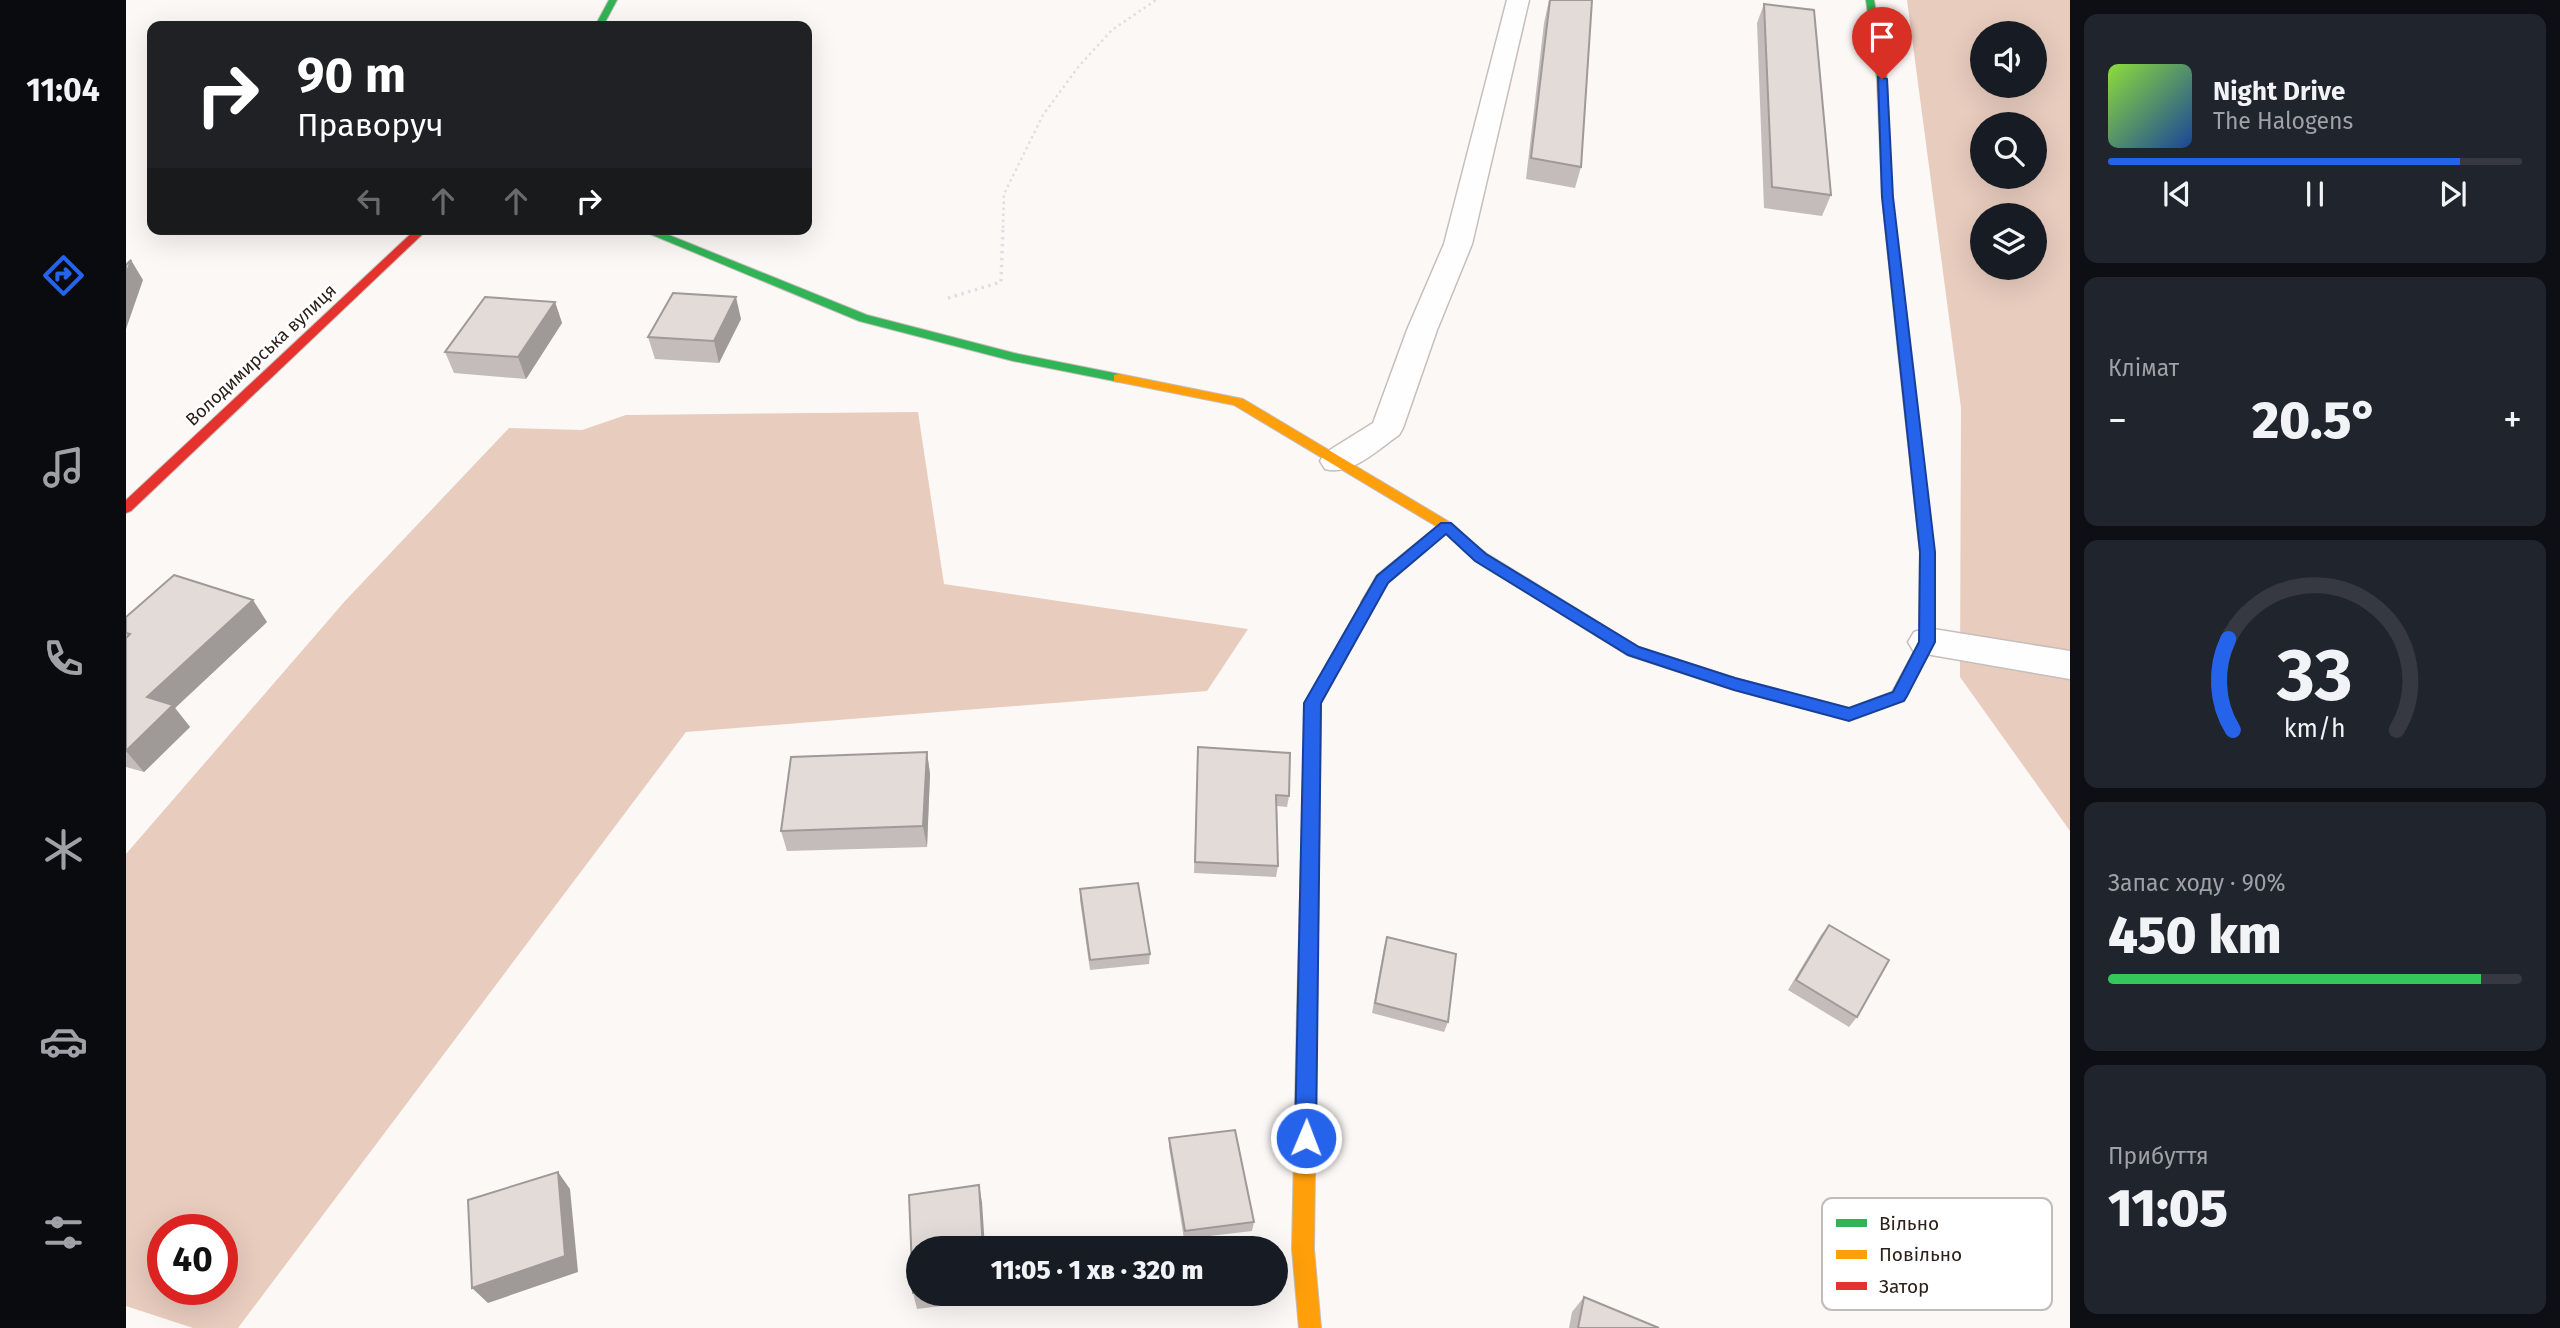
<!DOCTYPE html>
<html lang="uk">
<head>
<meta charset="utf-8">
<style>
	:root { --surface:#171b24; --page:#20242c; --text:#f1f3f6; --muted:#9ea1a6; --line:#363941; --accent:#2563eb }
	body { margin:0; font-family:"Fira Sans",sans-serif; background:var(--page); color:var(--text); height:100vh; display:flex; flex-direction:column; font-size:26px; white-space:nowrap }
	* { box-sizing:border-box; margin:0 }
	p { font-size:23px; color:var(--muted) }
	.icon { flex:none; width:38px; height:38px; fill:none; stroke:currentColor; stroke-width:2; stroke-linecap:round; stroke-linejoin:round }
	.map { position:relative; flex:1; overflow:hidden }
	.sheet { display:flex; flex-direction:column; gap:14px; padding:14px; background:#0d0f14; width:490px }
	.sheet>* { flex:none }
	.hud { position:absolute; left:21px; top:21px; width:665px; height:214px; border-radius:14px; box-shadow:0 7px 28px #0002; background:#202124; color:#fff; overflow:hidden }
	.tools { position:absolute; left:1844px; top:21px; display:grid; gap:14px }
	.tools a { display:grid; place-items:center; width:77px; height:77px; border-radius:50%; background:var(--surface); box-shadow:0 7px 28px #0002; font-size:35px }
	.speed { position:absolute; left:21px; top:1214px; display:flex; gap:14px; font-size:35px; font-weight:700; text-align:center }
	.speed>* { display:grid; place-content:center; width:91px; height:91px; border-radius:50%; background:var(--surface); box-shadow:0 7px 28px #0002; line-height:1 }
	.speed .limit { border:10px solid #d22; background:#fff; color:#111 }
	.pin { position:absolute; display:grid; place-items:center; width:60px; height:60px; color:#fff; margin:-72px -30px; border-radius:50% 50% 50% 0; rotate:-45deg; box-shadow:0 0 7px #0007 }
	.pin .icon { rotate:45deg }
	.me { position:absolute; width:77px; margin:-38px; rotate:1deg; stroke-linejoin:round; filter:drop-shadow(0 0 5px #0008) }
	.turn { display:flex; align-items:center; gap:24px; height:147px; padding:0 35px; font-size:32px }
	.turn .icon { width:91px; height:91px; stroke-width:2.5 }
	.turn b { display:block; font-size:49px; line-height:60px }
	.lanes { display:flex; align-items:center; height:66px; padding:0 35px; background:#0003; justify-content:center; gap:35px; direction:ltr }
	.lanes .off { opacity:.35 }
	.big { font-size:52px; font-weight:800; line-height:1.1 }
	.sheet .widget { flex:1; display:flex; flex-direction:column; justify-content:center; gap:10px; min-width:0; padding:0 24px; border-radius:14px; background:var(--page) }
	.sheet .dial { align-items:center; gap:0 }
	.dial svg { height:182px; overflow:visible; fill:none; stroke:var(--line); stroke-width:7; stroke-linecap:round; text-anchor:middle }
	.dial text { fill:var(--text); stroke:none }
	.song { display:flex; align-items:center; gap:21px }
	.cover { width:84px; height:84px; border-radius:10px; background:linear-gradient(135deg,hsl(90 70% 55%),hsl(220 70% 35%)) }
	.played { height:7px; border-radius:4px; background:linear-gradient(90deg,var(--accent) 85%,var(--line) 85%) }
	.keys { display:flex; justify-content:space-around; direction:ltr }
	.heat { display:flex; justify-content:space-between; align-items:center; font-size:38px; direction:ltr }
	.charge { height:10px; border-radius:5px; background:linear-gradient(90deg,#34c759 90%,var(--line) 0) }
	.trip { position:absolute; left:780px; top:1236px; width:382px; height:70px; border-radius:35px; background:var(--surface); box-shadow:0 7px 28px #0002; font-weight:800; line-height:70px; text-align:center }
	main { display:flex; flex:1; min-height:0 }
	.tab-bar { display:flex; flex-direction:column; width:126px; justify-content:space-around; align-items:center; background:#090b0e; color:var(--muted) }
	.tab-bar .icon { width:49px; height:49px }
	.tab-bar .selected { color:var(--accent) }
	.tab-bar b { font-size:32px; color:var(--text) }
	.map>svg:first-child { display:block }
	.forest { fill:#e8ccbe; fill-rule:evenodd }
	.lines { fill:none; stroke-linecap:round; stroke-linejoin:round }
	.street-casing { stroke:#c6bebb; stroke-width:3 }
	.fast-casing { stroke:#c6bebb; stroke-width:2 }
	.slow-casing { stroke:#c6bebb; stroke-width:2 }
	.jam-casing { stroke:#c6bebb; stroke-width:2 }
	.path-far1 { stroke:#e1dfde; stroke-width:2.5; stroke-dasharray:2.5 3.5; stroke-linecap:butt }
	.path { stroke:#e1dfde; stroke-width:3.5; stroke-dasharray:2.5 4.5; stroke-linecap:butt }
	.street { fill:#fffefe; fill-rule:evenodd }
	.fast { fill:#30b455; fill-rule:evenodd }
	.slow { fill:#ff9f0a; fill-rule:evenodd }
	.jam { fill:#e5322d; fill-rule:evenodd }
	.wall { fill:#c3bcba }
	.shaded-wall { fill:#9f9997 }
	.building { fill:#e3dbd8; stroke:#9f9997; stroke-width:2 }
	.route { fill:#2563eb; stroke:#184099; stroke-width:2 }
	.labels { text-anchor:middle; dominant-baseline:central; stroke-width:5; stroke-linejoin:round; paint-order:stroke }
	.street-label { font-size:18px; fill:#2d211b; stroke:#fff }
	.key { fill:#fff; stroke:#c0bcbb; stroke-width:2 }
	.key-label { font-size:19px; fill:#2d211b }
</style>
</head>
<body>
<main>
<nav class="tab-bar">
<b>11:04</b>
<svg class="icon selected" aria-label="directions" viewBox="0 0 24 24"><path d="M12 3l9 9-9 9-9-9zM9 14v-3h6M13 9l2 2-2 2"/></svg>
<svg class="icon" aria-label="music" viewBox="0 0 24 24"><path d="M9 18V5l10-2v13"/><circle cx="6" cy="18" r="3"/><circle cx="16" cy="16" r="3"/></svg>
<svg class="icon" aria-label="phone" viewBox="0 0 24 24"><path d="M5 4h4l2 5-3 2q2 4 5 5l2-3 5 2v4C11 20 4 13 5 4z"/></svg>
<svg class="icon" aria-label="climate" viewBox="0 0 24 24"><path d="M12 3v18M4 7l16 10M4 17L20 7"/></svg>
<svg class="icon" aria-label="car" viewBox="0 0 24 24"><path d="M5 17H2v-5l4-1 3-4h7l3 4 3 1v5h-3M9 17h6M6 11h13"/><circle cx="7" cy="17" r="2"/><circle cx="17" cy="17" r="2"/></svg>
<svg class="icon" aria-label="filters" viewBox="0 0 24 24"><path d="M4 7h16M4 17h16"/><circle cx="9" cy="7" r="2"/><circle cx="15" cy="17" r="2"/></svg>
</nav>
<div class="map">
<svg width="1944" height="1328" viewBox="0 0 1944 1328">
	<rect width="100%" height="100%" fill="#fcf8f6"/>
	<path class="forest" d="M 1781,0 L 1944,0 L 1944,831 L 1834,677 L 1835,408 ZM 1857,33 L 1909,33 L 1909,86 L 1857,86 ZM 1857,124 L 1909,124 L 1909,177 L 1857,177 ZM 1857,215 L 1909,215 L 1909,268 L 1857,268 Z
		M 792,412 L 818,584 L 1122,629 L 1081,691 L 560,732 L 112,1328 L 67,1328 L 0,1306 L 0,854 L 219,601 L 383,428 L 456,430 L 500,415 ZM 37,1230 L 96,1230 L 96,1290 L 37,1290 Z"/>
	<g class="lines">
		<g class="street-casing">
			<path id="street" d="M 1381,0 L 1403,0 L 1346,244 L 1311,330 L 1277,428 L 1273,435 C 1251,450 1226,476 1199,469 L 1194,461 L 1199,453 L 1247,423 L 1281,330 L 1318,244 Z
				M 1801,628 L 1944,651 L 1944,679 L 1788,652 L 1782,642 L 1788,632 Z"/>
		</g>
		<g class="fast-casing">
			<path id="fast" d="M 483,0 L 491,0 L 477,26 L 469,26 Z
				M 1740,0 L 1748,0 L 1761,79 L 1766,197 L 1784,351 L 1778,355 L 1772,351 L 1756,197 L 1751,79 Z
				M 512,229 L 528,229 L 741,315 L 888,353 L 993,374 L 999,378 L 993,382 L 887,361 L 733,321 Z
				M 1320,521 L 1327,526 L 1325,529 L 1261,583 L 1248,606 L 1238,606 L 1235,602 L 1251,575 L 1315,523 Z
				M 1337,536 L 1360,553 L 1513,647 L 1609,678 L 1723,708 L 1766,692 L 1793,642 L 1796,621 L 1806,621 L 1809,642 L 1778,700 L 1723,720 L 1602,688 L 1501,655 L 1350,561 L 1330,541 Z"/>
		</g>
		<g class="slow-casing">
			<path id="slow" d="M 1778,347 L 1784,351 L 1808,553 L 1809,625 L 1801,631 L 1793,625 L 1794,553 L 1772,351 Z
				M 993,374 L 1117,399 L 1325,523 L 1344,541 L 1337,546 L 1315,529 L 1108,405 L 988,381 L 988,375 Z
				M 1181,1002 L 1188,1005 L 1191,1011 L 1188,1249 L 1195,1328 L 1173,1328 L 1166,1249 L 1171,1011 L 1174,1005 Z"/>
		</g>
		<g class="jam-casing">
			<path id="jam" d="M 290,229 L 302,229 L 5,511 L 0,513 L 0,500 Z
				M 1243,597 L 1251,602 L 1195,703 L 1191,1011 L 1188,1017 L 1181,1020 L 1174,1017 L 1171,1011 L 1179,703 L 1238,598 Z"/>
		</g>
		<path class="path-far1" d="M 877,228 L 878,194 L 917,115 L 953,66 L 986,30 L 1030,0"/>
		<path class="path" d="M 822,298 L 875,282 L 877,226"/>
		<use href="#street" class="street"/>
		<use href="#fast" class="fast"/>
		<use href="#slow" class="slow"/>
		<use href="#jam" class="jam"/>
	</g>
	<path class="wall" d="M 1423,0 L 1455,167 L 1449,188 L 1400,179 L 1418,23 Z
		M 1638,4 L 1705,195 L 1696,216 L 1638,208 L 1631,23 Z
		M 429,302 L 436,323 L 400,379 L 328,373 L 319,352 Z
		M 615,319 L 593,363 L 529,359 L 522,337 Z
		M 0,617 L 141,622 L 49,708 L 64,727 L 18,772 L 0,767 Z
		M 1072,747 L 1163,796 L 1161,807 L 1151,806 L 1152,866 L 1150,877 L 1068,873 Z
		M 801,752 L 804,774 L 801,847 L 661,851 L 655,831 Z
		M 954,889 L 1024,954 L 1023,964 L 964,970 L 954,900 Z
		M 1703,925 L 1731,1017 L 1723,1027 L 1662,990 L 1695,935 Z
		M 1261,937 L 1322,1022 L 1318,1032 L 1246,1013 L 1258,947 Z
		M 1043,1138 L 1128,1222 L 1126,1231 L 1058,1239 L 1043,1147 Z
		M 856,1202 L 793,1293 L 862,1293 L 863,1300 L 791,1309 L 787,1293 Z
		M 1458,1297 L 1533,1328 L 1443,1328 L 1446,1312 Z"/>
	<path class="shaded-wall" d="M 5,260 L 17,280 L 0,329 L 0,275 Z
		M 610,297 L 615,319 L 593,363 L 588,341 Z
		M 429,302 L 436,323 L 400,379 L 392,357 Z
		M 127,600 L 141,622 L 49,708 L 64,727 L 18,772 L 0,751 L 21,697 Z
		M 801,752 L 804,774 L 801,847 L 797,826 Z
		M 432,1172 L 444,1189 L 452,1272 L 362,1303 L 346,1288 Z
		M 853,1185 L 856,1202 L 859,1248 L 857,1248 Z"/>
	<path class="building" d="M 1424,0 L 1466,0 L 1455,167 L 1405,158 Z
		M 1638,4 L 1688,10 L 1705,195 L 1646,187 Z
		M 5,260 L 0,275 L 0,265 Z
		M 547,293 L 610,297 L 588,341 L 522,337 Z
		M 359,297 L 429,302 L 392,357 L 319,352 Z
		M 48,575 L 127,600 L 21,697 L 47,705 L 0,751 L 0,638 L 4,634 L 0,633 L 0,617 Z
		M 1072,747 L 1164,753 L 1163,796 L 1150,795 L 1152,866 L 1069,862 Z
		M 801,752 L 797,826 L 655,831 L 665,757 Z
		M 1012,883 L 1024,954 L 964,960 L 954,889 Z
		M 1703,925 L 1763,960 L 1731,1017 L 1670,980 Z
		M 1261,937 L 1330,954 L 1322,1022 L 1249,1003 Z
		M 1109,1130 L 1128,1222 L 1059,1231 L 1043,1138 Z
		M 432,1172 L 439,1256 L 346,1288 L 342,1200 Z
		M 853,1185 L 857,1248 L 793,1248 L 793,1293 L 787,1293 L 783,1195 Z
		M 1458,1297 L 1533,1328 L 1452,1328 Z"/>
	<path class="route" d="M 1752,77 L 1761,79 L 1767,197 L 1809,552 L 1809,642 L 1781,696 L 1778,701 L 1723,721 L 1608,690 L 1502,655 L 1349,561 L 1320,534 L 1262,583 L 1195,703 L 1190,1138 L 1187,1145 L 1180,1148 L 1172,1145 L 1169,1138 L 1178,703 L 1251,576 L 1315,523 L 1325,523 L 1360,554 L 1513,647 L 1609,678 L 1723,708 L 1767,692 L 1793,642 L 1794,552 L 1756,197 Z"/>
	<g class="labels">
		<g class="street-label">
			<text transform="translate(135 355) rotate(-43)">Володимирська вулиця</text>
		</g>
	</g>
	<rect x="1696" y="1198" width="230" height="112" rx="10" class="key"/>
	<rect x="1710" y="1219" width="31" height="8" fill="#30b455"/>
	<rect x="1710" y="1250" width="31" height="9" fill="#ff9f0a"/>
	<rect x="1710" y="1282" width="31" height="8" fill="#e5322d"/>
	<g class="key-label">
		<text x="1753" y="1230">Вільно</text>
		<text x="1753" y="1261">Повільно</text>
		<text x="1753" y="1293">Затор</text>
	</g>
</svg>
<div class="tools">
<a><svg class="icon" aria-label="sound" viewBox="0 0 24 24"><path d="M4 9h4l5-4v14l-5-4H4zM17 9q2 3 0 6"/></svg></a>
<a><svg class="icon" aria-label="search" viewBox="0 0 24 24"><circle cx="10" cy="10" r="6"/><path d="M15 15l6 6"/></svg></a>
<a><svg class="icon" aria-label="layers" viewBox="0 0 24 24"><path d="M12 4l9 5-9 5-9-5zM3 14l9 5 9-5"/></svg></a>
</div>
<div class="speed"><div class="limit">40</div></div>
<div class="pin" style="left:1756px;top:79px;background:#d93025"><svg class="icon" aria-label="arrive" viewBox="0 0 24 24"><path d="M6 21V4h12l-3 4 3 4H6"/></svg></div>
<svg class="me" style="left:1180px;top:1138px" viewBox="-20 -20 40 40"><circle r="17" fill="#2563eb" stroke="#fff" stroke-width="3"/><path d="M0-11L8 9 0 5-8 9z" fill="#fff"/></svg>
<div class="trip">11:05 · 1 хв · 320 m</div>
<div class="hud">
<div class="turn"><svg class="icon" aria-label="right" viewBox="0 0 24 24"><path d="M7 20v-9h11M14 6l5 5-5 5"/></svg><div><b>90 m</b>Праворуч</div></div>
<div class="lanes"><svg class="icon off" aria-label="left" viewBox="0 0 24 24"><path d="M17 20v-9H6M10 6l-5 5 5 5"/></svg><svg class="icon off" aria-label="ahead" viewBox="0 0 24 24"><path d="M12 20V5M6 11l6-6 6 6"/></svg><svg class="icon off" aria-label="ahead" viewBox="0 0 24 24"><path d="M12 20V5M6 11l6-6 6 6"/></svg><svg class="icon" aria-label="right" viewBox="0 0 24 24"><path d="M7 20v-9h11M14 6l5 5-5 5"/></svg></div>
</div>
</div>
<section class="sheet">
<div class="widget">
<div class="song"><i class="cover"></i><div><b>Night Drive</b><p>The Halogens</p></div></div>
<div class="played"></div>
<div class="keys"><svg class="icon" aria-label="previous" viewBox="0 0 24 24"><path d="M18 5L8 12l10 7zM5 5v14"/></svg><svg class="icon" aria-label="pause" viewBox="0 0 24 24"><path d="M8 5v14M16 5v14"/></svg><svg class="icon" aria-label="next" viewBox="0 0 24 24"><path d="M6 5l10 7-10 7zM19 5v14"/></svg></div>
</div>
<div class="widget"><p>Клімат</p>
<div class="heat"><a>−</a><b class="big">20.5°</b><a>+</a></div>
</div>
<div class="widget dial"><svg viewBox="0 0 100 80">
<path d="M14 69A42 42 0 1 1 86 69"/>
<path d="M14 69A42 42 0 0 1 12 29" stroke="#2563eb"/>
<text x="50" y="56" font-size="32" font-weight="700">33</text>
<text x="50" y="72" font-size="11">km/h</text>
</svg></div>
<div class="widget"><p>Запас ходу · 90%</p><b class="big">450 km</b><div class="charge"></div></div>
<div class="widget"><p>Прибуття</p><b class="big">11:05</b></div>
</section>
</main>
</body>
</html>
